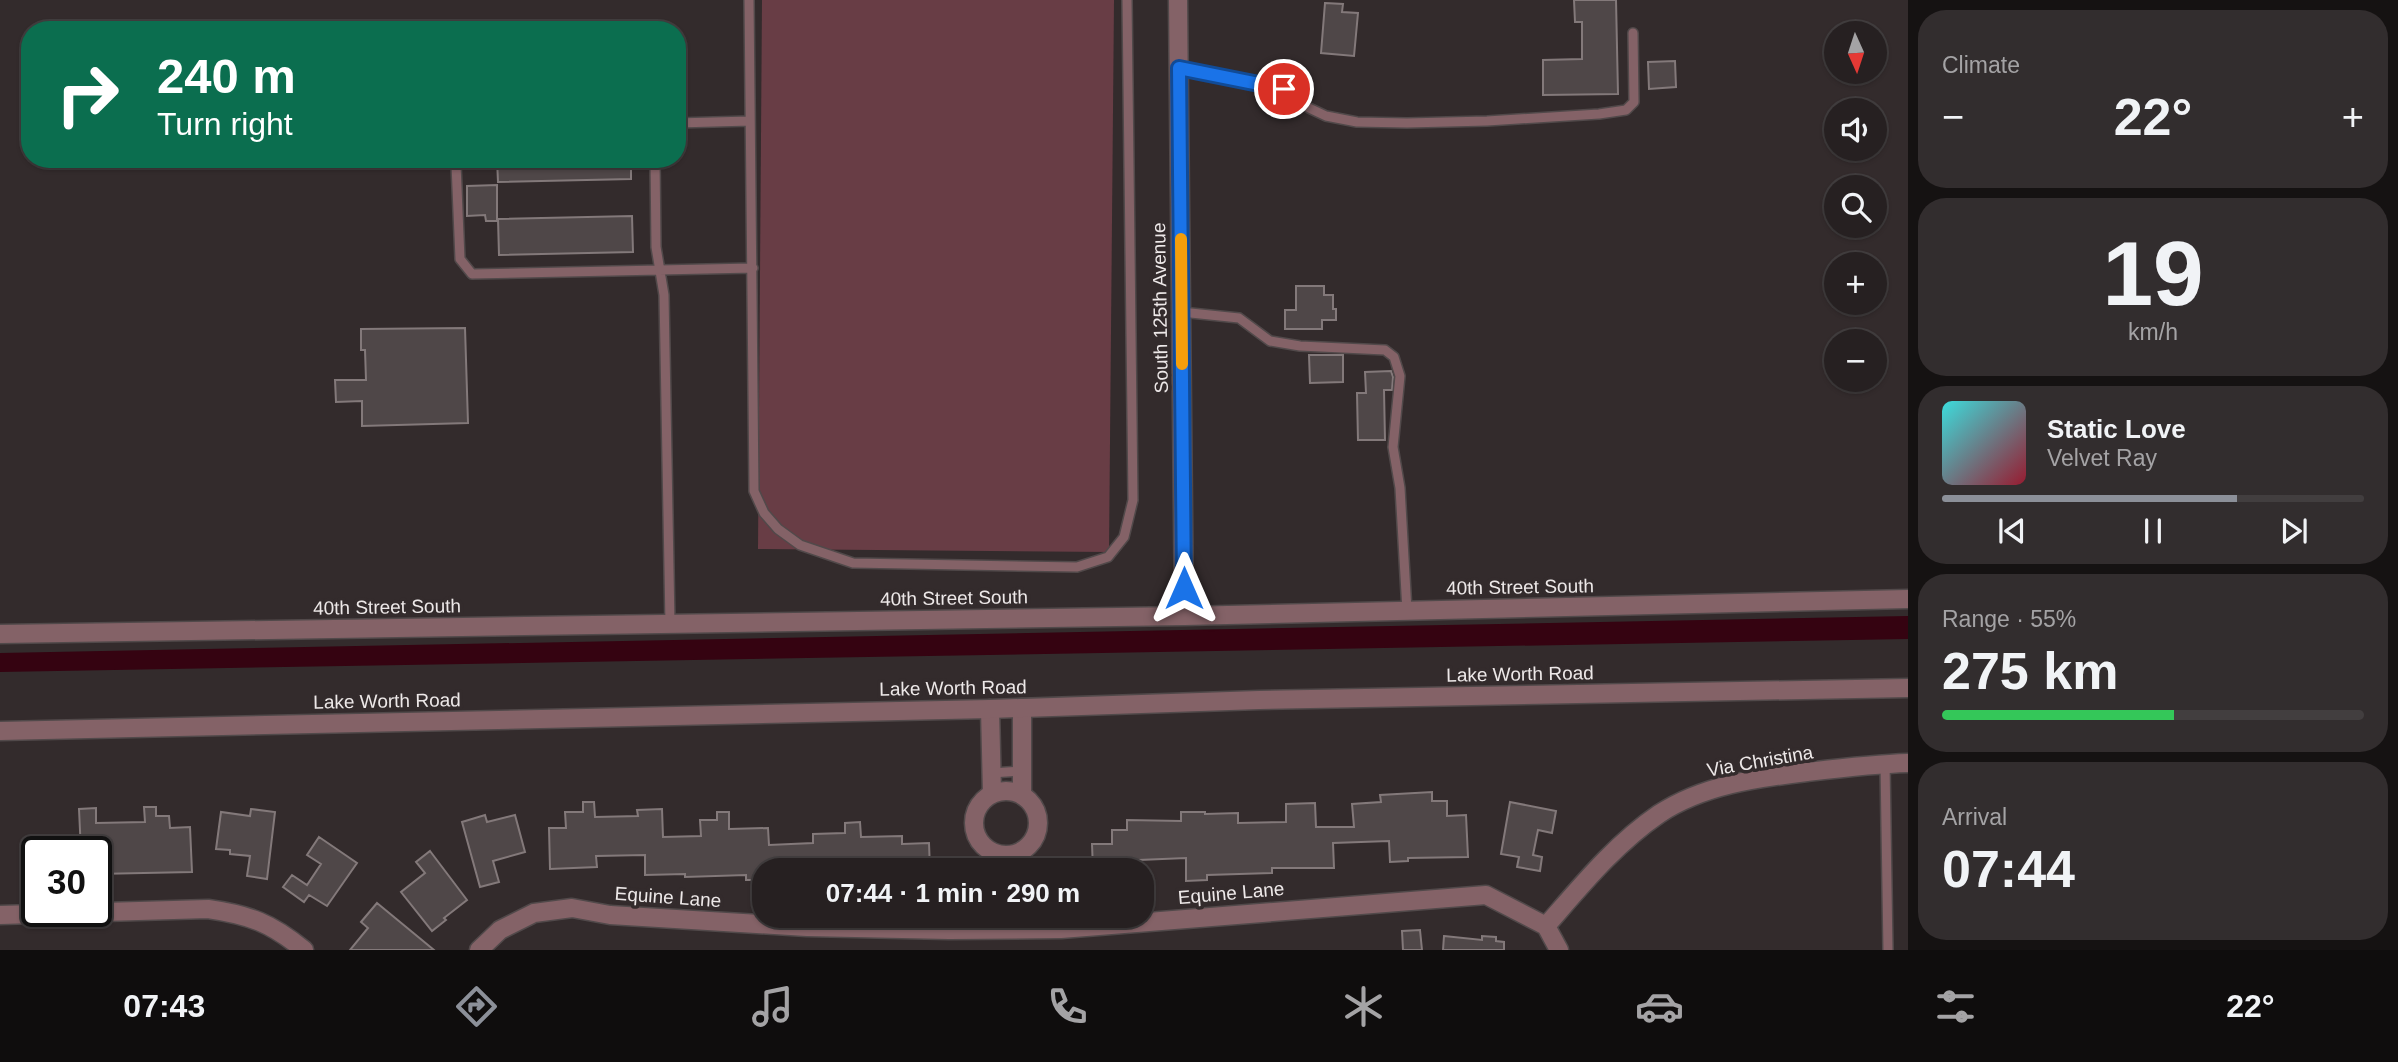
<!DOCTYPE html>
<html lang="en">
<head>
<meta charset="utf-8">
<style>
	:root { --surface:#262021; --page:#322d2e; --text:#f1f3f6; --muted:#a4a3a5; --line:#423e3f; --accent:#8c9099 }
	body { margin:0; font-family:Arial,sans-serif; background:var(--page); color:var(--text); height:100vh; display:flex; flex-direction:column; font-size:26px; white-space:nowrap }
	* { box-sizing:border-box; margin:0 }
	p { font-size:23px; color:var(--muted) }
	.icon { flex:none; width:38px; height:38px; fill:none; stroke:currentColor; stroke-width:2; stroke-linecap:round; stroke-linejoin:round }
	.map { position:relative; flex:1; overflow:hidden }
	.panel { display:flex; flex-direction:column; gap:10px; padding:10px; background:#151212; width:490px }
	.panel>* { flex:none }
	.hud { position:absolute; left:21px; top:21px; width:665px; height:147px; border-radius:28px; box-shadow:0 2px 5px #0004,0 0 0 2px var(--line); background:#0b6e4f; color:#fff; overflow:hidden }
	.needle { width:46px; rotate:177deg }
	.buttons { position:absolute; left:1824px; top:21px; display:grid; gap:14px }
	.buttons a { display:grid; place-items:center; width:63px; height:63px; border-radius:50%; background:var(--surface); box-shadow:0 2px 5px #0004,0 0 0 2px var(--line); font-size:35px }
	.speed { position:absolute; left:21px; top:836px; display:flex; gap:14px; font-size:35px; font-weight:700; text-align:center }
	.speed>* { display:grid; place-content:center; width:91px; height:91px; border-radius:50%; background:var(--surface); box-shadow:0 2px 5px #0004,0 0 0 2px var(--line); line-height:1 }
	.speed .limit { border:4px solid #111; border-radius:10px; background:#fff; color:#111 }
	.pin { position:absolute; display:grid; place-items:center; width:60px; height:60px; color:#fff; margin:-30px; border:4px solid #fff; border-radius:50%; box-shadow:0 2px 7px #0007 }
	.me { position:absolute; width:77px; margin:-38px; rotate:0deg; stroke-linejoin:round; filter:drop-shadow(0 0 5px #0008) }
	.turn { display:flex; align-items:center; gap:24px; height:147px; padding:0 21px; font-size:32px }
	.turn .icon { width:91px; height:91px; stroke-width:2.5 }
	.turn b { display:block; font-size:49px; line-height:60px }
	.big { font-size:52px; font-weight:600; line-height:1.1 }
	.panel .tile { flex:1; display:flex; flex-direction:column; justify-content:center; gap:10px; min-width:0; padding:0 24px; border-radius:28px; background:var(--page) }
	.panel .dial { align-items:center; gap:0 }
	.dial b { font-size:91px; line-height:1 }
	.song { display:flex; align-items:center; gap:21px }
	.cover { width:84px; height:84px; border-radius:10px; background:linear-gradient(135deg,hsl(180 70% 55%),hsl(350 70% 35%)) }
	.played { height:7px; border-radius:4px; background:linear-gradient(90deg,var(--accent) 70%,var(--line) 70%) }
	.keys { display:flex; justify-content:space-around; direction:ltr }
	.heat { display:flex; justify-content:space-between; align-items:center; font-size:38px; direction:ltr }
	.charge { height:10px; border-radius:5px; background:linear-gradient(90deg,#34c759 55%,var(--line) 0) }
	.trip { position:absolute; left:752px; top:858px; width:402px; height:70px; border-radius:28px; background:var(--surface); box-shadow:0 2px 5px #0004,0 0 0 2px var(--line); font-weight:600; line-height:70px; text-align:center }
	.tab-bar { display:flex; height:112px; justify-content:space-around; align-items:center; background:#0f0d0d; color:var(--muted) }
	.tab-bar .icon { width:49px; height:49px }
	.tab-bar .active { color:var(--accent) }
	.tab-bar b { font-size:32px; color:var(--text) }
	main { display:flex; flex:1; min-height:0 }
	.map>svg:first-child { display:block }
	.green { fill:#683d45 }
	.water { fill:#350311 }
	.building { fill:#4f4748; stroke:#83797a; stroke-width:2 }
	.lines { fill:none; stroke-linecap:round; stroke-linejoin:round }
	.service-casing { stroke:#51494a; stroke-width:12 }
	.minor-casing { stroke:#51494a; stroke-width:21 }
	.tertiary-casing { stroke:#51494a; stroke-width:21 }
	.service { stroke:#846267; stroke-width:9 }
	.minor { stroke:#846267; stroke-width:18 }
	.tertiary { stroke:#846267; stroke-width:18 }
	.route-casing { stroke:#114b97; stroke-width:18 }
	.route { stroke:#1a73e8; stroke-width:12 }
	.slow { stroke:#f59e0b; stroke-width:12 }
	.labels { text-anchor:middle; dominant-baseline:central; stroke-width:7; stroke-linejoin:round; paint-order:stroke }
	.street-label { font-size:19px; fill:#ede8e8; stroke:#332b2c }
</style>
</head>
<body>
<main>
<div class="map">
<svg width="1908" height="950" viewBox="0 0 1908 950">
	<rect width="100%" height="100%" fill="#332b2c"/>
	<path class="green" d="M 762,0 L 1114,0 L 1109,552 L 758,549 Z"/>
	<path class="water" d="M 1908,616 L 1908,639 L 0,672 L 0,653 Z"/>
	<path class="building" d="M 1574,0 L 1616,0 L 1618,94 L 1543,95 L 1543,60 L 1582,59 L 1582,22 L 1575,22 Z
		M 1325,3 L 1343,4 L 1342,12 L 1358,13 L 1354,56 L 1321,53 Z
		M 1675,61 L 1676,87 L 1649,89 L 1648,62 Z
		M 497,159 L 631,159 L 631,179 L 498,182 Z
		M 497,185 L 497,221 L 486,221 L 485,215 L 467,216 L 467,186 Z
		M 632,216 L 633,252 L 499,255 L 498,219 Z
		M 1296,286 L 1324,286 L 1324,295 L 1333,295 L 1333,309 L 1336,309 L 1336,320 L 1322,320 L 1322,329 L 1285,329 L 1285,310 L 1296,310 Z
		M 465,328 L 468,423 L 362,426 L 362,401 L 336,402 L 335,380 L 366,380 L 365,350 L 361,350 L 361,329 Z
		M 1309,355 L 1343,355 L 1343,382 L 1310,383 Z
		M 1391,371 L 1393,377 L 1392,390 L 1384,390 L 1385,440 L 1358,440 L 1357,393 L 1366,393 L 1365,372 Z
		M 1432,792 L 1432,801 L 1447,801 L 1447,816 L 1466,815 L 1468,857 L 1408,858 L 1408,861 L 1390,862 L 1389,841 L 1333,843 L 1334,868 L 1272,868 L 1272,873 L 1207,875 L 1207,880 L 1186,881 L 1186,858 L 1139,860 L 1139,870 L 1093,870 L 1092,844 L 1112,844 L 1112,830 L 1127,830 L 1127,820 L 1181,821 L 1181,812 L 1205,812 L 1205,814 L 1238,813 L 1238,823 L 1286,822 L 1286,804 L 1315,803 L 1316,827 L 1354,827 L 1352,804 L 1381,802 L 1380,795 Z
		M 583,802 L 594,802 L 595,817 L 638,816 L 637,810 L 662,809 L 663,837 L 701,836 L 700,820 L 717,820 L 717,812 L 729,812 L 729,829 L 768,828 L 769,845 L 813,843 L 813,834 L 845,833 L 845,823 L 860,822 L 861,837 L 902,836 L 902,844 L 929,843 L 930,870 L 765,870 L 765,880 L 746,880 L 746,875 L 685,877 L 685,874 L 645,875 L 645,855 L 596,856 L 597,867 L 550,869 L 549,828 L 566,828 L 565,812 L 583,812 Z
		M 1510,802 L 1556,811 L 1552,833 L 1538,830 L 1533,855 L 1542,857 L 1540,871 L 1517,867 L 1519,857 L 1501,854 Z
		M 144,807 L 156,807 L 156,816 L 169,816 L 170,828 L 190,827 L 192,872 L 96,874 L 96,852 L 81,852 L 79,809 L 96,808 L 96,823 L 145,822 Z
		M 251,809 L 275,812 L 267,879 L 247,876 L 250,856 L 230,854 L 230,850 L 216,849 L 221,812 L 250,816 Z
		M 485,815 L 487,822 L 515,815 L 525,852 L 493,861 L 499,882 L 480,887 L 462,822 Z
		M 319,837 L 357,863 L 327,906 L 309,895 L 304,902 L 283,887 L 292,875 L 307,885 L 321,864 L 307,855 Z
		M 430,851 L 467,900 L 444,918 L 446,920 L 432,931 L 401,892 L 425,873 L 416,862 Z
		M 377,903 L 434,950 L 350,950 L 368,928 L 361,922 Z
		M 1420,930 L 1422,950 L 1403,950 L 1402,931 Z
		M 1444,936 L 1482,940 L 1482,936 L 1496,937 L 1496,941 L 1504,942 L 1504,950 L 1443,950 Z"/>
	<g class="lines">
		<g class="service-casing">
			<path id="service" d="M 749,0 L 754,491 L 764,513 L 778,529 L 800,545 L 853,563 L 1077,567 L 1108,557 L 1124,537 L 1133,500 L 1127,0
				M 1179,68 L 1284,89 L 1309,108 L 1326,116 L 1357,122 L 1407,123 L 1487,121 L 1599,114 L 1626,110 L 1634,102 L 1633,33
				M 677,123 L 750,121
				M 458,159 L 456,164 L 460,259 L 472,274 L 753,268
				M 655,159 L 656,247 L 664,295 L 670,624
				M 1181,312 L 1239,318 L 1270,341 L 1300,346 L 1385,350 L 1394,357 L 1400,376 L 1393,447 L 1400,488 L 1407,611
				M 1885,764 L 1888,950
				M 991,773 L 1021,771"/>
		</g>
		<g class="minor-casing">
			<path id="minor" d="M 1178,0 L 1184,616
				M 0,634 L 1184,616 L 1908,599
				M 1022,708 L 1022,794
				M 990,709 L 992,793
				M974 823a32 32 0 1 1 64 0a32 32 0 1 1-64 0Z
				M 992,852 L 993,870
				M 0,915 L 208,909 C 250,915 271,923 304,950
				M 1546,926 C 1581,886 1615,844 1659,814 C 1703,785 1757,778 1807,772 C 1841,768 1874,764 1908,763
				M 479,950 L 500,930 L 534,913 L 572,908 L 610,915 L 807,927 L 949,930 L 1061,929 L 1486,895 L 1546,926 L 1559,950"/>
		</g>
		<g class="tertiary-casing">
			<path id="tertiary" d="M 0,731 L 990,709 L 1259,700 L 1908,688"/>
		</g>
		<use href="#service" class="service"/>
		<use href="#minor" class="minor"/>
		<use href="#tertiary" class="tertiary"/>
	</g>
	<g class="lines">
		<g class="route-casing">
			<path id="route" d="M 1184,588 L 1179,68 L 1284,89"/>
		</g>
		<use href="#route" class="route"/>
		<path class="slow" d="M 1181,239 L 1182,364"/>
	</g>
	<g class="labels">
		<g class="street-label">
			<text transform="translate(1160 308) rotate(-91)">South 125th Avenue</text>
			<text transform="translate(1520 587) rotate(-1)">40th Street South</text>
			<text transform="translate(954 598) rotate(-1)">40th Street South</text>
			<text transform="translate(387 607) rotate(-1)">40th Street South</text>
			<text transform="translate(1520 674) rotate(-1)">Lake Worth Road</text>
			<text transform="translate(953 688) rotate(-1)">Lake Worth Road</text>
			<text transform="translate(387 701) rotate(-1)">Lake Worth Road</text>
			<text transform="translate(1760 761) rotate(-10)">Via Christina</text>
			<text transform="translate(1231 893) rotate(-5)">Equine Lane</text>
			<text transform="translate(668 897) rotate(4)">Equine Lane</text>
		</g>
	</g>
</svg>
<div class="buttons">
<a><svg class="needle" viewBox="-14 -14 28 28"><path d="M0-13l5 13h-10z" fill="#e53935"/><path d="M0 13l5-13h-10z" fill="#a4a3a5"/></svg></a>
<a><svg class="icon" aria-label="sound" viewBox="0 0 24 24"><path d="M4 9h4l5-4v14l-5-4H4zM17 9q2 3 0 6"/></svg></a>
<a><svg class="icon" aria-label="search" viewBox="0 0 24 24"><circle cx="10" cy="10" r="6"/><path d="M15 15l6 6"/></svg></a>
<a>+</a>
<a>−</a>
</div>
<div class="speed"><div class="limit">30</div></div>
<div class="pin" style="left:1284px;top:89px;background:#d93025"><svg class="icon" aria-label="arrive" viewBox="0 0 24 24"><path d="M6 21V4h12l-3 4 3 4H6"/></svg></div>
<svg class="me" style="left:1184px;top:588px" viewBox="-20 -20 40 40"><path d="M0-17L14 15 0 8-14 15z" fill="#1a73e8" stroke="#fff" stroke-width="4"/></svg>
<div class="trip">07:44 · 1 min · 290 m</div>
<div class="hud">
<div class="turn"><svg class="icon" aria-label="right" viewBox="0 0 24 24"><path d="M7 20v-9h11M14 6l5 5-5 5"/></svg><div><b>240 m</b>Turn right</div></div>
</div>
</div>
<section class="panel">
<div class="tile"><p>Climate</p>
<div class="heat"><a>−</a><b class="big">22°</b><a>+</a></div>
</div>
<div class="tile dial"><b>19</b><p>km/h</p></div>
<div class="tile">
<div class="song"><i class="cover"></i><div><b>Static Love</b><p>Velvet Ray</p></div></div>
<div class="played"></div>
<div class="keys"><svg class="icon" aria-label="previous" viewBox="0 0 24 24"><path d="M18 5L8 12l10 7zM5 5v14"/></svg><svg class="icon" aria-label="pause" viewBox="0 0 24 24"><path d="M8 5v14M16 5v14"/></svg><svg class="icon" aria-label="next" viewBox="0 0 24 24"><path d="M6 5l10 7-10 7zM19 5v14"/></svg></div>
</div>
<div class="tile"><p>Range · 55%</p><b class="big">275 km</b><div class="charge"></div></div>
<div class="tile"><p>Arrival</p><b class="big">07:44</b></div>
</section>
</main>
<nav class="tab-bar">
<b>07:43</b>
<svg class="icon active" aria-label="directions" viewBox="0 0 24 24"><path d="M12 3l9 9-9 9-9-9zM9 14v-3h6M13 9l2 2-2 2"/></svg>
<svg class="icon" aria-label="music" viewBox="0 0 24 24"><path d="M9 18V5l10-2v13"/><circle cx="6" cy="18" r="3"/><circle cx="16" cy="16" r="3"/></svg>
<svg class="icon" aria-label="phone" viewBox="0 0 24 24"><path d="M5 4h4l2 5-3 2q2 4 5 5l2-3 5 2v4C11 20 4 13 5 4z"/></svg>
<svg class="icon" aria-label="climate" viewBox="0 0 24 24"><path d="M12 3v18M4 7l16 10M4 17L20 7"/></svg>
<svg class="icon" aria-label="car" viewBox="0 0 24 24"><path d="M5 17H2v-5l4-1 3-4h7l3 4 3 1v5h-3M9 17h6M6 11h13"/><circle cx="7" cy="17" r="2"/><circle cx="17" cy="17" r="2"/></svg>
<svg class="icon" aria-label="filters" viewBox="0 0 24 24"><path d="M4 7h16M4 17h16"/><circle cx="9" cy="7" r="2"/><circle cx="15" cy="17" r="2"/></svg>
<b>22°</b>
</nav>
</body>
</html>
